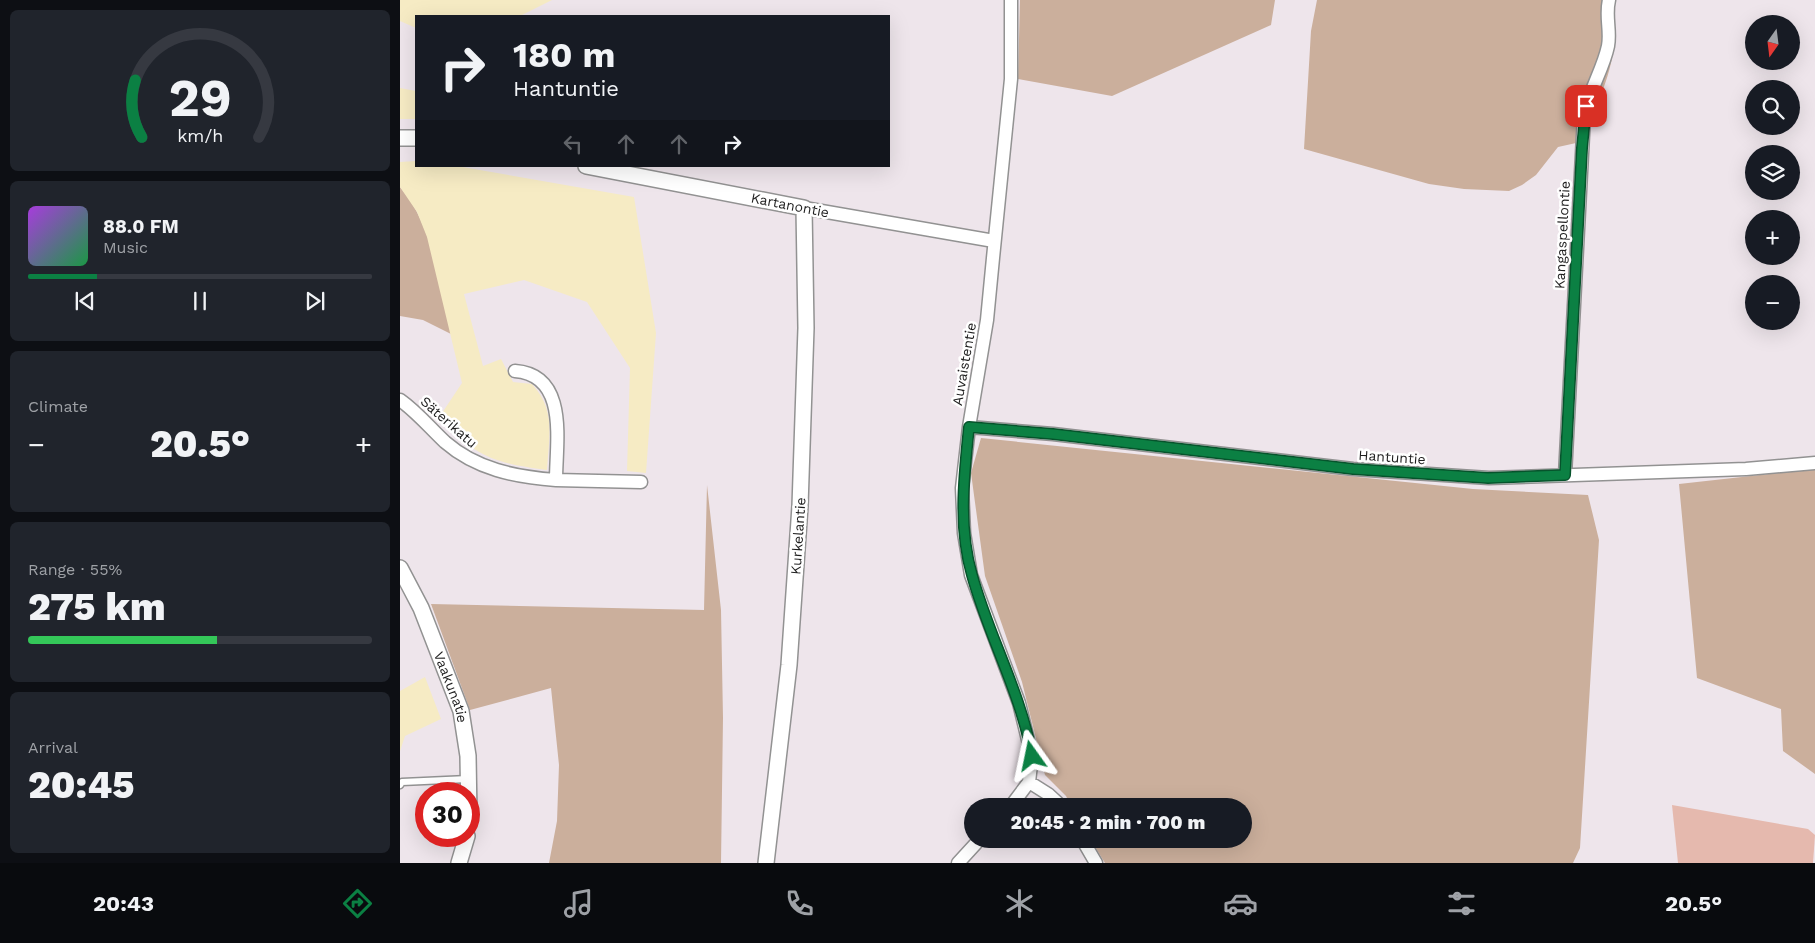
<!DOCTYPE html>
<html lang="en">
<head>
<meta charset="utf-8">
<style>
	:root { --surface:#171b24; --page:#20242c; --text:#f1f3f6; --muted:#9ea1a6; --line:#363941; --accent:#0b8043 }
	body { margin:0; font-family:"Work Sans",sans-serif; background:var(--page); color:var(--text); height:100vh; display:flex; flex-direction:column; font-size:19px; white-space:nowrap }
	* { box-sizing:border-box; margin:0 }
	p { font-size:16px; color:var(--muted) }
	.icon { flex:none; width:28px; height:28px; fill:none; stroke:currentColor; stroke-width:2; stroke-linecap:round; stroke-linejoin:round }
	.map { position:relative; flex:1; overflow:hidden }
	.sheet { display:flex; flex-direction:column; gap:10px; padding:10px; background:#0d0f14; width:400px }
	.sheet>* { flex:none }
	.top-card { position:absolute; left:15px; top:15px; width:475px; height:152px; border-radius:0px; box-shadow:0 5px 20px #0002; background:#171b24; color:var(--text); overflow:hidden }
	.needle { width:32px; rotate:194deg }
	.fabs { position:absolute; left:1345px; top:15px; display:grid; gap:10px }
	.fabs a { display:grid; place-items:center; width:55px; height:55px; border-radius:50%; background:var(--surface); box-shadow:0 5px 20px #0002; font-size:25px }
	.speed { position:absolute; left:15px; top:782px; display:flex; gap:10px; font-size:25px; font-weight:700; text-align:center }
	.speed>* { display:grid; place-content:center; width:65px; height:65px; border-radius:50%; background:var(--surface); box-shadow:0 5px 20px #0002; line-height:1 }
	.speed .limit { border:8px solid #d22; background:#fff; color:#111 }
	.pin { position:absolute; display:grid; place-items:center; width:42px; height:42px; color:#fff; margin:-21px; border-radius:10px; box-shadow:0 2px 8px #0006 }
	.me { position:absolute; width:55px; margin:-28px; rotate:348deg; stroke-linejoin:round; filter:drop-shadow(0 0 4px #0008) }
	.turn { display:flex; align-items:center; gap:18px; height:105px; padding:0 15px; font-size:22px }
	.turn .icon { width:65px; height:65px; stroke-width:2.5 }
	.turn b { display:block; font-size:35px; line-height:42px }
	.lanes { display:flex; align-items:center; height:48px; padding:0 15px; background:#0003; justify-content:center; gap:25px; direction:ltr }
	.lanes .off { opacity:.35 }
	.big { font-size:38px; font-weight:800; line-height:1.1 }
	.sheet .tile { flex:1; display:flex; flex-direction:column; justify-content:center; gap:8px; min-width:0; padding:0 18px; border-radius:8px; background:var(--page) }
	.sheet .dial { align-items:center; gap:0 }
	.dial svg { height:130px; overflow:visible; fill:none; stroke:var(--line); stroke-width:7; stroke-linecap:round; text-anchor:middle }
	.dial text { fill:var(--text); stroke:none }
	.song { display:flex; align-items:center; gap:15px }
	.cover { width:60px; height:60px; border-radius:8px; background:linear-gradient(135deg,hsl(280 70% 55%),hsl(140 70% 35%)) }
	.played { height:5px; border-radius:2px; background:linear-gradient(90deg,var(--accent) 20%,var(--line) 20%) }
	.keys { display:flex; justify-content:space-around; direction:ltr }
	.heat { display:flex; justify-content:space-between; align-items:center; font-size:28px; direction:ltr }
	.charge { height:8px; border-radius:4px; background:linear-gradient(90deg,#34c759 55%,var(--line) 0) }
	.trip { position:absolute; left:564px; top:798px; width:288px; height:50px; border-radius:25px; background:var(--surface); box-shadow:0 5px 20px #0002; font-weight:800; line-height:50px; text-align:center }
	.menu { display:flex; height:80px; justify-content:space-around; align-items:center; background:#090b0e; color:var(--muted) }
	.menu .icon { width:35px; height:35px }
	.menu .on { color:var(--accent) }
	.menu b { font-size:22px; color:var(--text) }
	main { display:flex; flex:1; min-height:0 }
	.map>svg:first-child { display:block }
	.grass { fill:#e5b9ae }
	.forest { fill:#cbaf9c }
	.park { fill:#f6ebc4 }
	.lines { fill:none; stroke-linecap:round; stroke-linejoin:round }
	.service-casing { stroke:#929292; stroke-width:9 }
	.minor-casing { stroke:#929292; stroke-width:15 }
	.tertiary-casing { stroke:#929292; stroke-width:18 }
	.service { stroke:#fff; stroke-width:6 }
	.minor { stroke:#fff; stroke-width:12 }
	.tertiary { stroke:#fff; stroke-width:15 }
	.route-casing { stroke:#07532c; stroke-width:12 }
	.route { stroke:#0b8043; stroke-width:9 }
	.labels { text-anchor:middle; dominant-baseline:central; stroke-width:5; stroke-linejoin:round; paint-order:stroke }
	.street-label { font-size:14px; fill:#1e1e1e; stroke:#fff }
</style>
</head>
<body>
<main>
<section class="sheet">
<div class="tile dial"><svg viewBox="0 0 100 80">
<path d="M14 69A42 42 0 1 1 86 69"/>
<path d="M14 69A42 42 0 0 1 10 34" stroke="#0b8043"/>
<text x="50" y="56" font-size="32" font-weight="700">29</text>
<text x="50" y="72" font-size="11">km/h</text>
</svg></div>
<div class="tile">
<div class="song"><i class="cover"></i><div><b>88.0 FM</b><p>Music</p></div></div>
<div class="played"></div>
<div class="keys"><svg class="icon" aria-label="previous" viewBox="0 0 24 24"><path d="M18 5L8 12l10 7zM5 5v14"/></svg><svg class="icon" aria-label="pause" viewBox="0 0 24 24"><path d="M8 5v14M16 5v14"/></svg><svg class="icon" aria-label="next" viewBox="0 0 24 24"><path d="M6 5l10 7-10 7zM19 5v14"/></svg></div>
</div>
<div class="tile"><p>Climate</p>
<div class="heat"><a>−</a><b class="big">20.5°</b><a>+</a></div>
</div>
<div class="tile"><p>Range · 55%</p><b class="big">275 km</b><div class="charge"></div></div>
<div class="tile"><p>Arrival</p><b class="big">20:45</b></div>
</section>
<div class="map">
<svg width="1415" height="863" viewBox="0 0 1415 863">
	<rect width="100%" height="100%" fill="#eee5eb"/>
	<path class="grass" d="M 1272,805 L 1408,829 L 1415,835 L 1413,863 L 1278,863 Z"/>
	<path class="forest" d="M 620,0 L 875,0 L 871,25 L 712,96 L 618,79 Z
		M 917,0 L 1208,0 C 1214,8 1214,15 1214,26 C 1217,67 1197,108 1176,143 L 1158,147 L 1136,175 L 1122,185 L 1109,191 L 1064,189 L 1029,184 L 904,149 L 911,31 Z
		M 0,187 C 34,226 39,285 51,334 L 23,320 L 0,316 Z
		M 581,438 L 1073,489 L 1188,495 L 1199,540 L 1180,848 L 1173,863 L 705,863 L 690,839 L 842,839 L 842,806 L 671,806 L 666,796 L 645,775 L 622,682 L 585,576 L 571,473 Z
		M 1415,469 L 1415,774 L 1383,751 L 1381,709 L 1297,678 L 1279,484 Z
		M 307,485 L 321,610 L 323,718 L 321,863 L 149,863 L 157,821 L 159,765 L 151,688 L 70,710 L 31,604 L 304,610 Z"/>
	<path class="park" d="M 0,0 L 152,0 L 120,16 L 16,16 L 16,28 L 0,21 Z
		M 0,88 L 16,91 L 16,119 L 0,119 Z
		M 16,161 L 16,166 L 57,166 L 234,197 L 256,333 L 246,473 L 227,471 L 230,368 L 187,302 L 124,280 L 64,294 L 83,366 L 101,359 L 113,382 L 132,384 C 156,410 149,436 147,470 C 93,463 78,457 38,419 L 62,383 L 27,237 L 17,212 L 0,187 L 0,162 Z
		M 25,677 L 41,719 L 5,736 L 0,751 L 0,691 Z"/>
	<g class="lines">
		<g class="service-casing">
			<path id="service" d="M 0,785 L 2,782 L 68,779"/>
		</g>
		<g class="minor-casing">
			<path id="minor" d="M 404,208 L 594,241
				M 0,400 C 17,412 30,428 45,442 C 76,469 115,477 156,480 C 156,442 169,375 115,371
				M 569,427 L 653,434 L 953,469 L 1089,478 L 1346,469 L 1415,463
				M 1165,475 L 1184,116 C 1189,90 1203,70 1208,46 C 1211,31 1205,16 1209,0
				M 156,480 L 241,482
				M 629,782 L 648,794 L 661,806
				M 611,806 L 629,782 L 632,756 L 619,703 L 571,575 L 564,533 L 562,488 L 569,427 L 587,320 L 593,258 L 611,79 L 611,0
				M 682,839 L 696,863
				M 558,863 L 580,839"/>
		</g>
		<g class="tertiary-casing">
			<g id="tertiary">
				<path d="M 0,138 L 16,138"/>
				<path d="M 186,166 L 404,208 L 406,328 L 400,506 L 389,665 L 366,863"/>
				<path id="s1" d="M 0,568 L 21,608 L 61,711 L 68,756 L 69,815"/>
				<path d="M 59,863 L 67,836"/>
			</g>
		</g>
		<use href="#service" class="service"/>
		<use href="#minor" class="minor"/>
		<use href="#tertiary" class="tertiary"/>
	</g>
	<g class="lines">
		<g class="route-casing">
			<path id="route" d="M 632,756 C 621,693 589,637 572,575 C 558,527 564,476 569,427 L 653,434 L 953,469 L 1088,478 L 1165,475 L 1182,148 L 1186,106"/>
		</g>
		<use href="#route" class="route"/>
	</g>
	<g class="labels">
		<g class="street-label">
			<text transform="translate(390 205) rotate(11)">Kartanontie</text>
			<text transform="translate(1162 235) rotate(-87)">Kangaspellontie</text>
			<text transform="translate(564 364) rotate(-80)">Auvaistentie</text>
			<text transform="translate(49 422) rotate(41)">Säterikatu</text>
			<text transform="translate(992 457) rotate(4)">Hantuntie</text>
			<text transform="translate(398 536) rotate(-86)">Kurkelantie</text>
			<text stroke="none"><textPath href="#s1" startOffset="130">Vaakunatie</textPath></text>
		</g>
	</g>
</svg>
<div class="fabs">
<a><svg class="needle" viewBox="-14 -14 28 28"><path d="M0-13l5 13h-10z" fill="#e53935"/><path d="M0 13l5-13h-10z" fill="#9ea1a6"/></svg></a>
<a><svg class="icon" aria-label="search" viewBox="0 0 24 24"><circle cx="10" cy="10" r="6"/><path d="M15 15l6 6"/></svg></a>
<a><svg class="icon" aria-label="layers" viewBox="0 0 24 24"><path d="M12 4l9 5-9 5-9-5zM3 14l9 5 9-5"/></svg></a>
<a>+</a>
<a>−</a>
</div>
<div class="speed"><div class="limit">30</div></div>
<div class="pin" style="left:1186px;top:106px;background:#d93025"><svg class="icon" aria-label="arrive" viewBox="0 0 24 24"><path d="M6 21V4h12l-3 4 3 4H6"/></svg></div>
<svg class="me" style="left:632px;top:756px" viewBox="-20 -20 40 40"><path d="M0-17L14 15 0 8-14 15z" fill="#0b8043" stroke="#fff" stroke-width="4"/></svg>
<div class="trip">20:45 · 2 min · 700 m</div>
<div class="top-card">
<div class="turn"><svg class="icon" aria-label="right" viewBox="0 0 24 24"><path d="M7 20v-9h11M14 6l5 5-5 5"/></svg><div><b>180 m</b>Hantuntie</div></div>
<div class="lanes"><svg class="icon off" aria-label="left" viewBox="0 0 24 24"><path d="M17 20v-9H6M10 6l-5 5 5 5"/></svg><svg class="icon off" aria-label="ahead" viewBox="0 0 24 24"><path d="M12 20V5M6 11l6-6 6 6"/></svg><svg class="icon off" aria-label="ahead" viewBox="0 0 24 24"><path d="M12 20V5M6 11l6-6 6 6"/></svg><svg class="icon" aria-label="right" viewBox="0 0 24 24"><path d="M7 20v-9h11M14 6l5 5-5 5"/></svg></div>
</div>
</div>
</main>
<nav class="menu">
<b>20:43</b>
<svg class="icon on" aria-label="directions" viewBox="0 0 24 24"><path d="M12 3l9 9-9 9-9-9zM9 14v-3h6M13 9l2 2-2 2"/></svg>
<svg class="icon" aria-label="music" viewBox="0 0 24 24"><path d="M9 18V5l10-2v13"/><circle cx="6" cy="18" r="3"/><circle cx="16" cy="16" r="3"/></svg>
<svg class="icon" aria-label="phone" viewBox="0 0 24 24"><path d="M5 4h4l2 5-3 2q2 4 5 5l2-3 5 2v4C11 20 4 13 5 4z"/></svg>
<svg class="icon" aria-label="climate" viewBox="0 0 24 24"><path d="M12 3v18M4 7l16 10M4 17L20 7"/></svg>
<svg class="icon" aria-label="car" viewBox="0 0 24 24"><path d="M5 17H2v-5l4-1 3-4h7l3 4 3 1v5h-3M9 17h6M6 11h13"/><circle cx="7" cy="17" r="2"/><circle cx="17" cy="17" r="2"/></svg>
<svg class="icon" aria-label="filters" viewBox="0 0 24 24"><path d="M4 7h16M4 17h16"/><circle cx="9" cy="7" r="2"/><circle cx="15" cy="17" r="2"/></svg>
<b>20.5°</b>
</nav>
</body>
</html>
